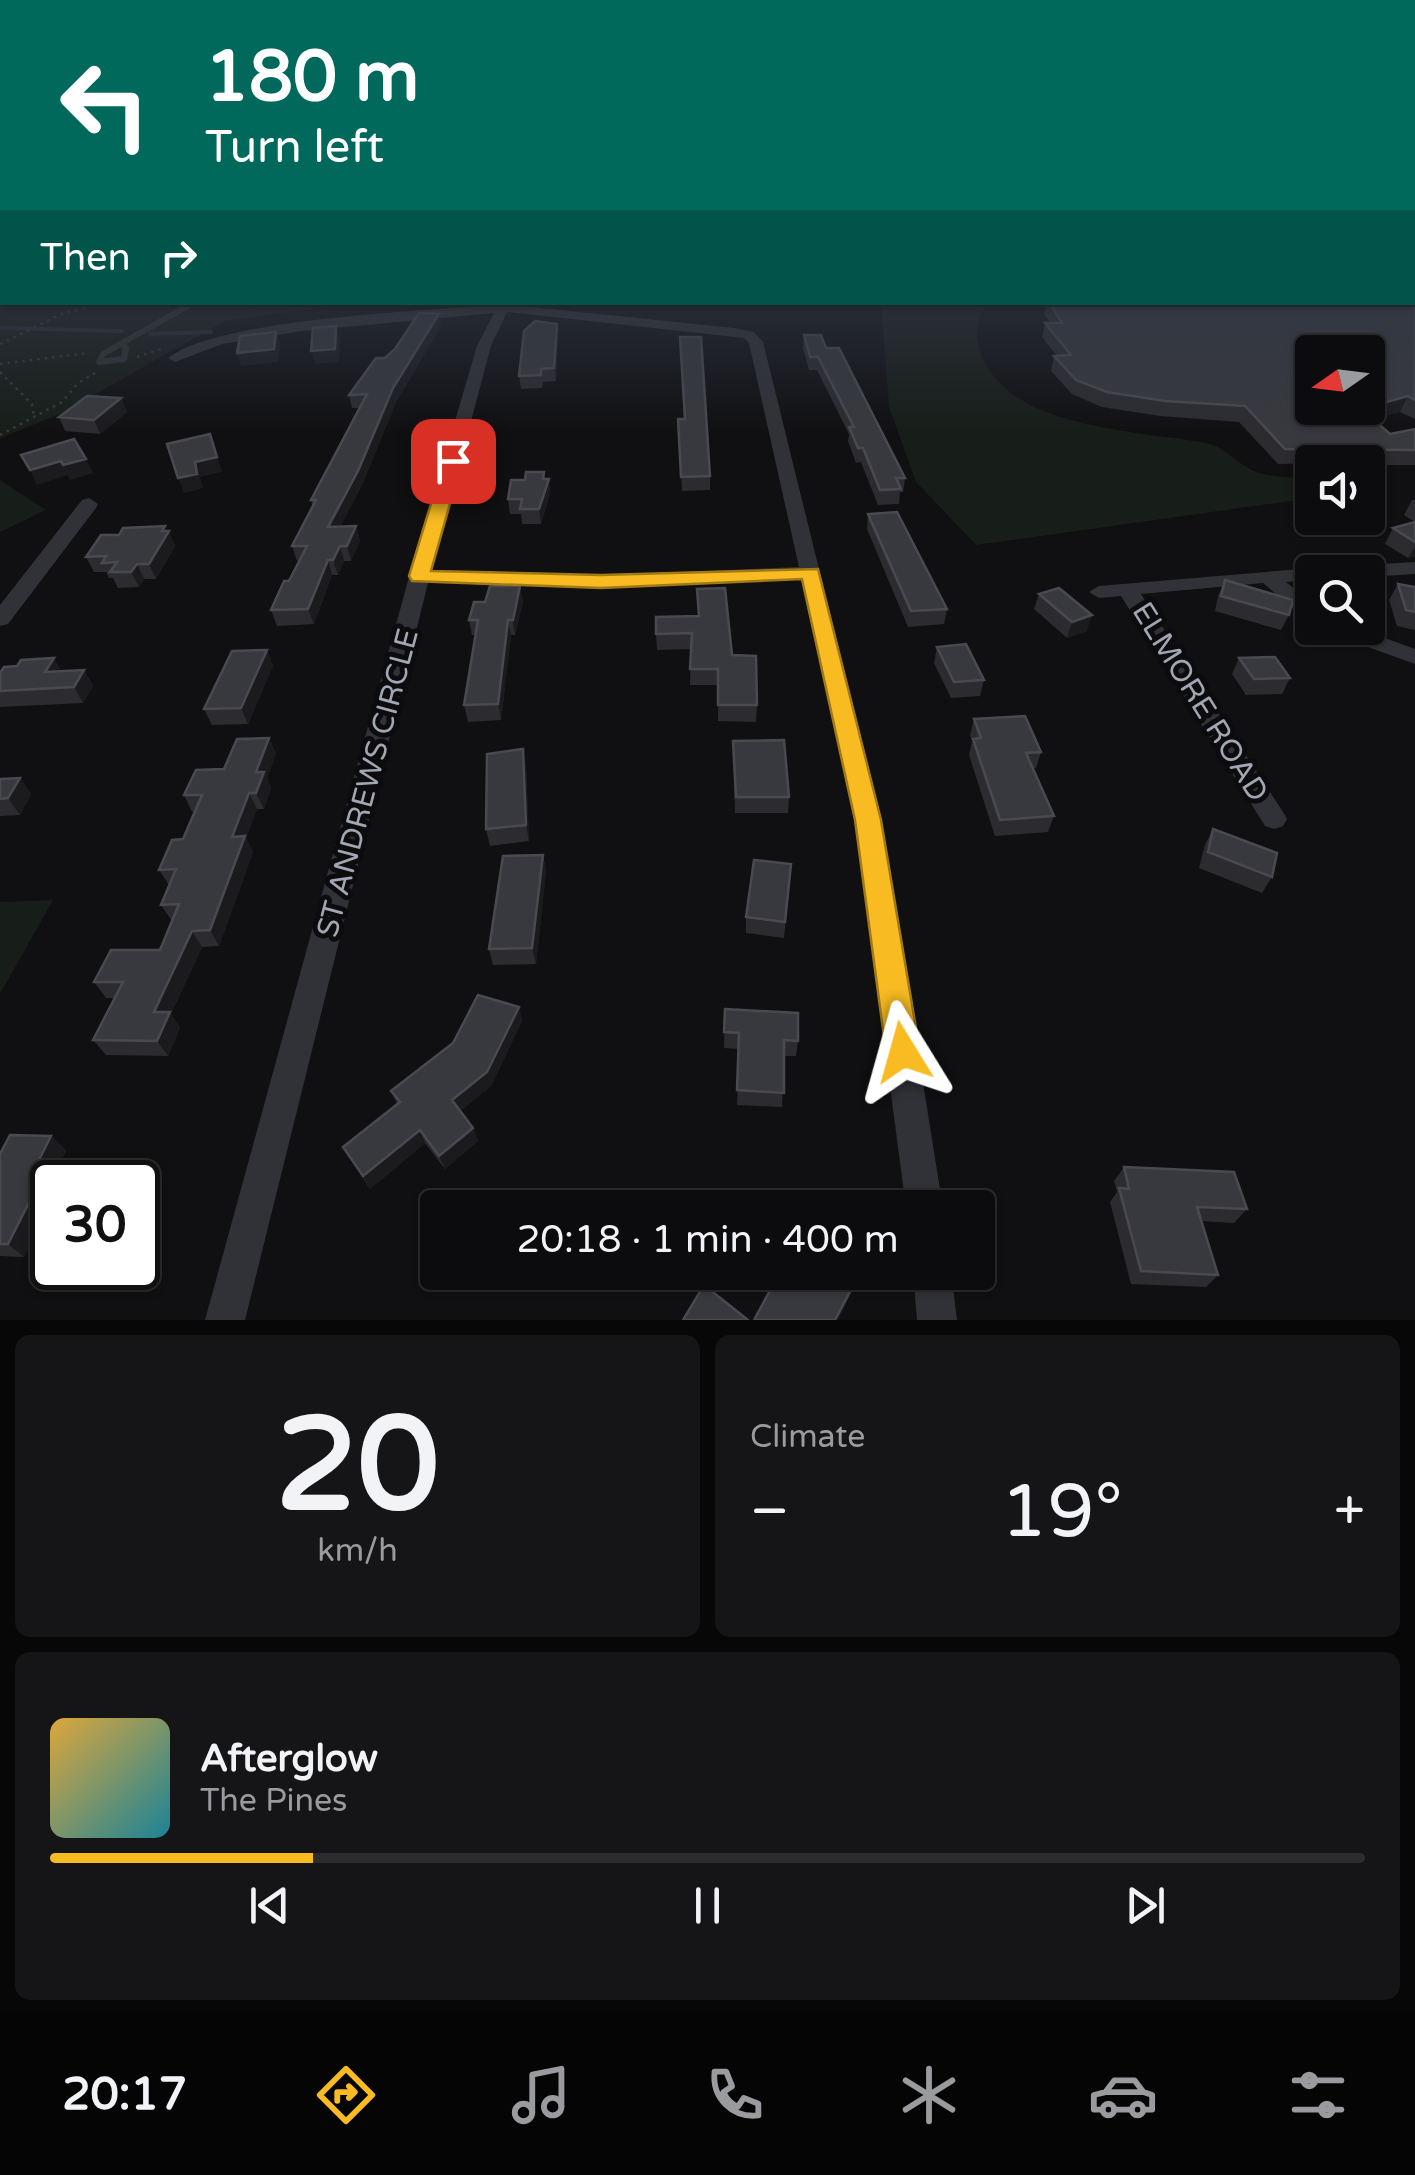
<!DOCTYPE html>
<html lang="en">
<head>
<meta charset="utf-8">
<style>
	:root { --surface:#0c0c0e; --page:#151517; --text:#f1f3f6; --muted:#9a9b9e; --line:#2c2c2e; --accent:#f8bb22 }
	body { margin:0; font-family:"Varela Round",sans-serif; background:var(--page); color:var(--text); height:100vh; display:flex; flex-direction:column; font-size:38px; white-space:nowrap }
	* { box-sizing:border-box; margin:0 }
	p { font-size:32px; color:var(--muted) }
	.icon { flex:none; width:55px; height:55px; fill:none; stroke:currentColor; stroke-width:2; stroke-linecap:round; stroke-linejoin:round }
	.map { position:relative; height:1320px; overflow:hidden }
	.panel { display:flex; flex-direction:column; gap:15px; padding:15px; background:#070708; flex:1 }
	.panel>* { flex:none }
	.banner { position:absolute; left:0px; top:0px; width:1415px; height:305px; box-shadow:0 2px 8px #0004,0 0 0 2px var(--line); background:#00695c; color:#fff; overflow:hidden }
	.needle { width:65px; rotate:256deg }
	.tools { position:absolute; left:1295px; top:335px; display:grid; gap:20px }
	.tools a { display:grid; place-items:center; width:90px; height:90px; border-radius:10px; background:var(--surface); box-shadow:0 2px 8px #0004,0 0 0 2px var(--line); font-size:50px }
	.speed { position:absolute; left:30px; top:1160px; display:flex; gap:20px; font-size:50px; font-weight:700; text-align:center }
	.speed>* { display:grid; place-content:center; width:130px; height:130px; border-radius:50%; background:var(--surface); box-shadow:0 2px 8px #0004,0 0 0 2px var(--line); line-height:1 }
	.speed .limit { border:5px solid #111; border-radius:15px; background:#fff; color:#111 }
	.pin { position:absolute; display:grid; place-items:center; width:85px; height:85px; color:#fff; margin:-42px; border-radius:20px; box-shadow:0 5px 15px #0006 }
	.me { position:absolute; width:110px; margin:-55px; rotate:352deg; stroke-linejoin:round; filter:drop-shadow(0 0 8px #0008) }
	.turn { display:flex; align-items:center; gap:35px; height:210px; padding:0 40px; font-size:45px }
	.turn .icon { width:130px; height:130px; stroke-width:2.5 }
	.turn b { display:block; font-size:70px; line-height:85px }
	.then { display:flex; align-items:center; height:95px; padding:0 40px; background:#0003; gap:20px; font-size:38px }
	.big { font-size:75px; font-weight:600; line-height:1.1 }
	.panel .tile { flex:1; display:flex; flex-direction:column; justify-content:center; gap:15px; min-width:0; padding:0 35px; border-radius:15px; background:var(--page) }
	.panel .dial { align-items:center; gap:0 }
	.dial b { font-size:130px; line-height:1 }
	.song { display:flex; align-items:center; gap:30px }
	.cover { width:120px; height:120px; border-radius:15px; background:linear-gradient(135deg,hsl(40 70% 55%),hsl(190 70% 35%)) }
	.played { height:10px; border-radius:5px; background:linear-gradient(90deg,var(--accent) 20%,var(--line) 20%) }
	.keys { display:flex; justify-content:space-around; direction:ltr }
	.heat { display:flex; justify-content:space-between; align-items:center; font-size:55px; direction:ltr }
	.panel .tiles { flex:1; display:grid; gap:15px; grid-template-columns:1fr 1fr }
	.tile:last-child { grid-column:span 2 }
	.trip { position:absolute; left:420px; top:1190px; width:575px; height:100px; border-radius:10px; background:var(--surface); box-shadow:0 2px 8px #0004,0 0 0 2px var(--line); font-weight:600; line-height:100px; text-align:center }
	.tab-bar { display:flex; height:160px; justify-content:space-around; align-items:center; background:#050506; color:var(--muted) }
	.tab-bar .icon { width:70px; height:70px }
	.tab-bar .active { color:var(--accent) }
	.tab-bar b { font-size:45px; color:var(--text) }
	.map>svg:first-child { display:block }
	.green { fill:#171d18 }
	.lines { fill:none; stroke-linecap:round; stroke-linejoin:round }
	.stream { stroke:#272e36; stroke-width:4 }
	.path { stroke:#37393e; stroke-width:2.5; stroke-dasharray:2.5 5; stroke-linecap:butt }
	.lane { stroke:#313237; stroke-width:6 }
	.street { fill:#313237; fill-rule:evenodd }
	.wall { fill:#2c2c30 }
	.shaded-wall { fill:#1b1b1e }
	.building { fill:#38393e; stroke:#494a50; stroke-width:2.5 }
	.route { fill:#f8bb22; stroke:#a17a16; stroke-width:2.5 }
	.labels { text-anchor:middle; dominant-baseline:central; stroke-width:10; stroke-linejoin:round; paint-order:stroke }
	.street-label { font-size:30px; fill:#a1a6b3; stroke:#0c0b0d }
</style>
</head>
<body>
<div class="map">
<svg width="1415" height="1320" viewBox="0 0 1415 1320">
	<rect width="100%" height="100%" fill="#101012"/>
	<path class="green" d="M 0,249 L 2,302 L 358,303 L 225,321 L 60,414 L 0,438 Z
		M 881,303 L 987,303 C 975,324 973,337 984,360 C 1015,430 1142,431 1206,443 C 1226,447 1240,467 1259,473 C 1275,478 1296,477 1312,479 L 1312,498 L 976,545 L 916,482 L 889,407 Z
		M 0,480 L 46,510 L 0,532 Z
		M 53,900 L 0,994 L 0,902 Z"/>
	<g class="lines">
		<path class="stream" d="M 0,328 L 122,331
			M 150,334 L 211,332"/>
		<path class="path" d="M 0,344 L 61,314 L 110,302
			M 137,357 L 161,349
			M 0,364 L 88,353
			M 0,372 L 32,404 L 34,417
			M 0,435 L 62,402 L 78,383 L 95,373"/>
		<path class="lane" d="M 122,343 L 126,348 L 124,359 L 99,362 L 103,354 Z
			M 122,343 L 195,302"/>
		<path class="street" d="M 503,304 L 734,328 L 754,332 L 763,342 L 881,820 L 943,1208 L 906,1208 L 855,820 L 801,579 L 601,587 L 428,583 L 245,1320 L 205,1320 L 409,577 L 477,346 L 494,313 L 302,331 L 222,344 L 175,362 L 168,358 C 219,318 430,311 503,304 ZM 507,312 L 744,338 L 749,343 L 799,567 L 601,575 L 431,571 L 491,346 Z
			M 89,498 L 98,504 L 96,508 L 8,624 L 0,626 L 0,605 L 82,500 Z
			M 1415,562 L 1415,574 L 1368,577 L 1368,572 L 1337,572 L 1347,566 Z
			M 1312,568 L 1321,572 L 1312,572 L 1312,580 L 1286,582 L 1312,603 L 1312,620 L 1304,618 L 1263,583 L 1141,594 L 1283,812 L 1287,819 L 1283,826 L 1274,829 L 1265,826 L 1121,596 L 1099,598 L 1089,592 L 1099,586 Z
			M 1326,628 L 1357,628 L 1415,649 L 1415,664 L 1329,633 Z
			M 913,1272 L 951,1272 L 957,1320 L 917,1320 Z"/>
	</g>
	<path class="wall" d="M 1415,256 L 1415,419 L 1400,412 L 1372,419 L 1390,434 L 1415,429 L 1415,465 L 1368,465 L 1368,462 L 1278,464 L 1239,422 L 1160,416 L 1102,407 L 1072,394 L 1051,371 L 1054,356 L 1057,356 L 1042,337 L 1045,323 L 1050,323 L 1044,314 L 1047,302 L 1412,302 Z
		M 441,326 L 396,402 L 362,485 L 340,526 L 356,526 L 360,541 L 351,561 L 344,561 L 338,575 L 332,575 L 314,624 L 277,626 L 271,610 L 299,561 L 297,561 L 292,546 L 313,507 L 311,500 L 360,408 L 352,408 L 349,395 L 385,358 Z
		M 804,335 L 826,348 L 905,478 L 903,492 L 900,492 L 899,504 L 878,505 L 861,462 L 856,463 L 848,441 L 849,434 L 817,370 L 809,370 L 803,348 Z
		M 558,336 L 556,381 L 543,382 L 542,388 L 521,389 L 519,376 Z
		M 121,398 L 127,412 L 100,434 L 65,431 L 59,417 Z
		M 678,419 L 710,476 L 710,490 L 682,491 Z
		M 544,472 L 545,479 L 549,479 L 550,494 L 541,524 L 522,524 L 521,514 L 510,514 L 508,499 L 525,480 Z
		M 1412,500 L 1415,500 L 1415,522 L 1404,515 Z
		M 868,514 L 947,609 L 944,624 L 908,627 L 867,529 Z
		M 1415,522 L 1415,556 L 1408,558 L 1385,544 L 1393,528 Z
		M 167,531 L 175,546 L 156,579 L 144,579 L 139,587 L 118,588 L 113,578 L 109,578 L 106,572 L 94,572 L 86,557 Z
		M 1225,580 L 1289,615 L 1281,630 L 1215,611 L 1218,596 Z
		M 1398,584 L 1415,587 L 1415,630 L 1397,626 L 1389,600 Z
		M 520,586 L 523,602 L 515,635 L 511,635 L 501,720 L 468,722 L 464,705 L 475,635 L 472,635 L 469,620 Z
		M 697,589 L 757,705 L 756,722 L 718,721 L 718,685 L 690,685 L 691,649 L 657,650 L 656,634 L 698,616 Z
		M 1039,594 L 1087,631 L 1067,638 L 1034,609 Z
		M 937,647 L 984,680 L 980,696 L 951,698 L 934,663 Z
		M 267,650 L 273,666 L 248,724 L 212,725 L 204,709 Z
		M 1239,658 L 1290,678 L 1282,694 L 1246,695 L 1232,674 Z
		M 84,670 L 93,686 L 83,703 L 0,707 L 0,673 Z
		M 974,719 L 1041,752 L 1036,768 L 1033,768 L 1054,816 L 1048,832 L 995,836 L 969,755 L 972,741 L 970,735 Z
		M 269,738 L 276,754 L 267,778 L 271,788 L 264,809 L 257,809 L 246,838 L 253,852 L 219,946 L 202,947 L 171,1014 L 180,1028 L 168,1056 L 106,1055 L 93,1040 L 115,998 L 106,998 L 94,982 L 160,950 L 172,921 L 161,905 L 169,885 L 159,870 L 183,839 L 195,811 L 192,812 L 184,795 Z
		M 733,741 L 789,797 L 788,813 L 735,813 Z
		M 523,749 L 526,766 L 529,841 L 490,846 L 486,829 Z
		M 20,778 L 31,794 L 20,815 L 0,816 L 0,779 Z
		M 1213,829 L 1272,877 L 1262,893 L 1199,868 L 1205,845 Z
		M 543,855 L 546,871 L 536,964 L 493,965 L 489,949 Z
		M 791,864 L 784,938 L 746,933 L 746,917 Z
		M 519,1007 L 522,1021 L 491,1086 L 460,1111 L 473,1128 L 478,1141 L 445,1169 L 425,1143 L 370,1189 L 343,1147 L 397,1104 L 391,1091 Z
		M 725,1009 L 798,1041 L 796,1056 L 784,1056 L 782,1107 L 737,1105 L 739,1049 L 724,1048 Z
		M 51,1136 L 66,1151 L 54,1173 L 62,1181 L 52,1182 L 52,1200 L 24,1257 L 0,1256 L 0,1154 Z
		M 1124,1167 L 1247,1209 L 1234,1223 L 1201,1221 L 1218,1275 L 1206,1287 L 1131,1284 L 1110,1202 L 1117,1192 L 1114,1181 Z"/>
	<path class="shaded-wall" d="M 439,314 L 441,326 L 396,402 L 362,485 L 333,542 L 328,527 L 393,388 Z
		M 557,324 L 558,336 L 556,381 L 554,368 Z
		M 336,326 L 340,339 L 339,362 L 315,364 L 311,351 Z
		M 276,332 L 280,345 L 278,362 L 241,366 L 237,353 Z
		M 1408,396 L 1400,412 L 1353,424 L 1360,408 Z
		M 121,398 L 127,412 L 100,434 L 94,420 Z
		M 210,434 L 222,472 L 200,477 L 203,488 L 184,493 L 178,478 Z
		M 86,459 L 93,473 L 70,480 L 63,465 Z
		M 61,461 L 68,475 L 37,485 L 30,470 Z
		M 544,472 L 546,488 L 549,479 L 550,494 L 541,524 L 539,509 Z
		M 165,526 L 168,533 L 169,531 L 175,546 L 156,579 L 149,564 Z
		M 356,526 L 360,541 L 351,561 L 347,546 Z
		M 340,546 L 344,561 L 338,575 L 333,560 Z
		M 1415,546 L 1415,556 L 1408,558 Z
		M 328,560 L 332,575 L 314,624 L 308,609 Z
		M 137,564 L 144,579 L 139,587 L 131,572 Z
		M 520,586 L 523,602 L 515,635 L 513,620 Z
		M 1092,615 L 1087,631 L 1067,638 L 1072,622 Z
		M 508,620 L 511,635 L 501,720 L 498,704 Z
		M 267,650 L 273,666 L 248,724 L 241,708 Z
		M 54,658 L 63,674 L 45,672 Z
		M 84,670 L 93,686 L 83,703 L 74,687 Z
		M 269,738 L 276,754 L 267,778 L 271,788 L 264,809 L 256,793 L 256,772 Z
		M 523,749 L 526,766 L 529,841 L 526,825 Z
		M 20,778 L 31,794 L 20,815 L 8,798 Z
		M 249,793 L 257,809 L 246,838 L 253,852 L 219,946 L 210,930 L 232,837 Z
		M 543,855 L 546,871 L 536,964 L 532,948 Z
		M 192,931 L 202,947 L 171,1014 L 180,1028 L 168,1056 L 157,1041 L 154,1012 Z
		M 519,1007 L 522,1021 L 491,1086 L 457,1114 L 452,1100 Z
		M 473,1128 L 478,1141 L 445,1169 L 439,1156 Z
		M 420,1130 L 425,1143 L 370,1189 L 363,1176 Z
		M 51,1136 L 66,1151 L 54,1173 L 62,1181 L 61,1182 L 52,1182 L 52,1200 L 24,1257 L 8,1244 L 36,1166 Z
		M 854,1284 L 850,1296 L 838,1320 L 835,1320 Z"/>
	<path class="building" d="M 1415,256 L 1415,400 L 1408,396 L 1368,407 L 1368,352 L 1312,352 L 1312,408 L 1364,408 L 1360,408 L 1390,434 L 1415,429 L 1415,450 L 1285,449 L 1245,406 L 1165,401 L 1107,392 L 1076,380 L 1054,356 L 1071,355 L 1045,323 L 1062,323 L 1049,302 L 1412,302 L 1412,257 Z
		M 419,313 L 439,314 L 393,388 L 358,471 L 328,527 L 356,526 L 347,546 L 340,546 L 333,560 L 328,560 L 308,609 L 271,610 L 284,581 L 289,581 L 307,546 L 292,546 L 316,500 L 311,500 L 367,394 L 349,395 L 376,358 L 385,358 L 395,349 Z
		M 535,321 L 557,324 L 554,368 L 541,369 L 541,375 L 519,376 L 524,331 Z
		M 336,326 L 335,349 L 311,351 L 313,328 Z
		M 276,332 L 274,349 L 237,353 L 240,336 Z
		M 804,335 L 821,335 L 826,348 L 839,348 L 905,478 L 896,478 L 901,489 L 880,490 L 863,448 L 858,448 L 849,427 L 854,427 L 818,357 L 810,357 Z
		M 680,337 L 701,337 L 710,476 L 681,477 L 678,419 L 685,419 Z
		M 87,396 L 121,398 L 94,420 L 59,417 Z
		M 210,434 L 217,457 L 195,462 L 197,474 L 178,478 L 167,444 Z
		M 74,439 L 86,459 L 63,465 L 61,461 L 30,470 L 21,455 Z
		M 526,472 L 544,472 L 543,479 L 549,479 L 539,509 L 520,509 L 522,499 L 508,499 L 511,480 L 525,480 Z
		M 897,512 L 947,609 L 911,611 L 868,514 Z
		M 1415,522 L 1415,542 L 1393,528 Z
		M 165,526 L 162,531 L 169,531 L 149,564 L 137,564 L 131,572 L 110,572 L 117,562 L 102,563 L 106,556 L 86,557 L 101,535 L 119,535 L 123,528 Z
		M 1225,580 L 1293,600 L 1289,615 L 1221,596 Z
		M 1398,584 L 1415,587 L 1415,612 L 1406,610 Z
		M 490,586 L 520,586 L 513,620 L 508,620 L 498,704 L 464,705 L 478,620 L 469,620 L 474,602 L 485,602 Z
		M 725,588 L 732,655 L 756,656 L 757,705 L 718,705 L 718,669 L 690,669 L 692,633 L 656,634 L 656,617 L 699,616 L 697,589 Z
		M 1059,588 L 1092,615 L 1072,622 L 1039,594 Z
		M 966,644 L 984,680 L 954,682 L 937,647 Z
		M 267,650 L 241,708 L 204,709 L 232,651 Z
		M 1275,657 L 1290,678 L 1254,679 L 1239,658 Z
		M 54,658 L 45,672 L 84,670 L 74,687 L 0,691 L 0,673 L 4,667 L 17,666 L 21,660 Z
		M 1025,716 L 1041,752 L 1026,753 L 1054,816 L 1000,820 L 973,739 L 981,738 L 974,719 Z
		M 269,738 L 256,772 L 264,772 L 256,793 L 249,793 L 232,837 L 245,836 L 210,930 L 192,931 L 154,1012 L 170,1012 L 157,1041 L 93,1040 L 123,982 L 94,982 L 111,950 L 160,950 L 179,904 L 161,905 L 176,869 L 159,870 L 172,840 L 183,839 L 202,795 L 184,795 L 196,770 L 224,769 L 237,739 Z
		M 784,740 L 789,797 L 736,797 L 733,741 Z
		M 523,749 L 526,825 L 486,829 L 487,754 Z
		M 20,778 L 8,798 L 0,799 L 0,779 Z
		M 1213,829 L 1277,853 L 1272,877 L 1208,852 Z
		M 543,855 L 532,948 L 489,949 L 503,856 Z
		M 754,860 L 791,864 L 785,922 L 746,917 Z
		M 478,995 L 519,1007 L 487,1072 L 452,1100 L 473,1128 L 439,1156 L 420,1130 L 363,1176 L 343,1147 L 400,1102 L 391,1091 L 453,1043 Z
		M 725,1009 L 798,1013 L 798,1041 L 784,1040 L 784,1093 L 737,1090 L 739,1033 L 724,1032 Z
		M 10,1135 L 51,1136 L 36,1166 L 47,1167 L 8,1244 L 0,1244 L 0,1154 Z
		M 1124,1167 L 1234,1172 L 1247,1209 L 1197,1207 L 1218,1275 L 1141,1271 L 1119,1188 L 1129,1189 Z
		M 780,1272 L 837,1272 L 854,1284 L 835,1320 L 754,1320 Z
		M 704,1285 L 748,1320 L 683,1320 Z"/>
	<linearGradient id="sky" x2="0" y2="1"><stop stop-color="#09090a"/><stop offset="0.57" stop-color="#313744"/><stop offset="1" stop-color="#313744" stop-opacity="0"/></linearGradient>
	<rect width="1415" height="434" fill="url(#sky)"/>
	<path class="route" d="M 453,456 L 462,461 L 431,571 L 601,575 L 818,569 L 881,820 L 920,1052 L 915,1063 L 903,1068 L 891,1063 L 886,1052 L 855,820 L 802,579 L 601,588 L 412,581 L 409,576 L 444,461 Z"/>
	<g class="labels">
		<g class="street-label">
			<text transform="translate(1200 702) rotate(58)">ELMORE ROAD</text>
			<text transform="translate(368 783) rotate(-75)">ST ANDREWS CIRCLE</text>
		</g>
	</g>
</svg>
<div class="tools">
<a><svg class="needle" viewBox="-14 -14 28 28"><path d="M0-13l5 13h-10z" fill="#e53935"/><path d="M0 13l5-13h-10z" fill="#9a9b9e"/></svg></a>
<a><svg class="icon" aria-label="sound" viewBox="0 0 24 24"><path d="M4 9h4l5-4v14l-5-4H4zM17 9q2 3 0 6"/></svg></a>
<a><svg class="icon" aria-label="search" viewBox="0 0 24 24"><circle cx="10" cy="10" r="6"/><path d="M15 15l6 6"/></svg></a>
</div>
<div class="speed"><div class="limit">30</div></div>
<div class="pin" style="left:453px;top:461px;background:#d93025"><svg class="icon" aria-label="arrive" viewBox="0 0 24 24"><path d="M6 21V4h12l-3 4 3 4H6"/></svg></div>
<svg class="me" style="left:903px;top:1052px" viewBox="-20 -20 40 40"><path d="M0-17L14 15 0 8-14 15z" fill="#f8bb22" stroke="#fff" stroke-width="4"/></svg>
<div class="trip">20:18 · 1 min · 400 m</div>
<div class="banner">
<div class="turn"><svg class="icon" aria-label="left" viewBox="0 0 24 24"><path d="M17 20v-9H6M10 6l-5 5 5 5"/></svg><div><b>180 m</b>Turn left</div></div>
<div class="then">Then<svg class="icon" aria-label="right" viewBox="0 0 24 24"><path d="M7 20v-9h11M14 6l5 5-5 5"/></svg></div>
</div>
</div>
<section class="panel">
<div class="tiles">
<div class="tile dial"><b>20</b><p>km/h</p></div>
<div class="tile"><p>Climate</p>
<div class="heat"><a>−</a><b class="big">19°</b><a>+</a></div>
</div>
<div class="tile">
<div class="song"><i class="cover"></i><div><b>Afterglow</b><p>The Pines</p></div></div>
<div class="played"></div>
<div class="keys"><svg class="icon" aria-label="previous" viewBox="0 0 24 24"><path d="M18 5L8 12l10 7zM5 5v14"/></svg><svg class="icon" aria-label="pause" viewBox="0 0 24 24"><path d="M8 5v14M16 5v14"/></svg><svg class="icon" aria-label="next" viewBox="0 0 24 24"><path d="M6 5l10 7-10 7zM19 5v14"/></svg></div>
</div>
</div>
</section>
<nav class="tab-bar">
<b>20:17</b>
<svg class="icon active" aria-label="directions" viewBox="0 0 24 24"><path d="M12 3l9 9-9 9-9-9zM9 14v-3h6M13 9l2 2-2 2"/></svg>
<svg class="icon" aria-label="music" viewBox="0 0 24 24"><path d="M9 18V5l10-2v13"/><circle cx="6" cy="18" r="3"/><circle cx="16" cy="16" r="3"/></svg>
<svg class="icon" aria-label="phone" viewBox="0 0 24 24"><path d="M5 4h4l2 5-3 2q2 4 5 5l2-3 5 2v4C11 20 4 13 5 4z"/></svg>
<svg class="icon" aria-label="climate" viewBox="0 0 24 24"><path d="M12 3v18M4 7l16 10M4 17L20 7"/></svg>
<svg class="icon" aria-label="car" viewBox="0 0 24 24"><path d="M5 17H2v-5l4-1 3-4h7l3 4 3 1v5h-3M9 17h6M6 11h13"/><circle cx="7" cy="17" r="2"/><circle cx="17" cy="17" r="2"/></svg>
<svg class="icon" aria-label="filters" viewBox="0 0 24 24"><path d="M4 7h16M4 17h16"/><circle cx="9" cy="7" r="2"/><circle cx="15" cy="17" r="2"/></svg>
</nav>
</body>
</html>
